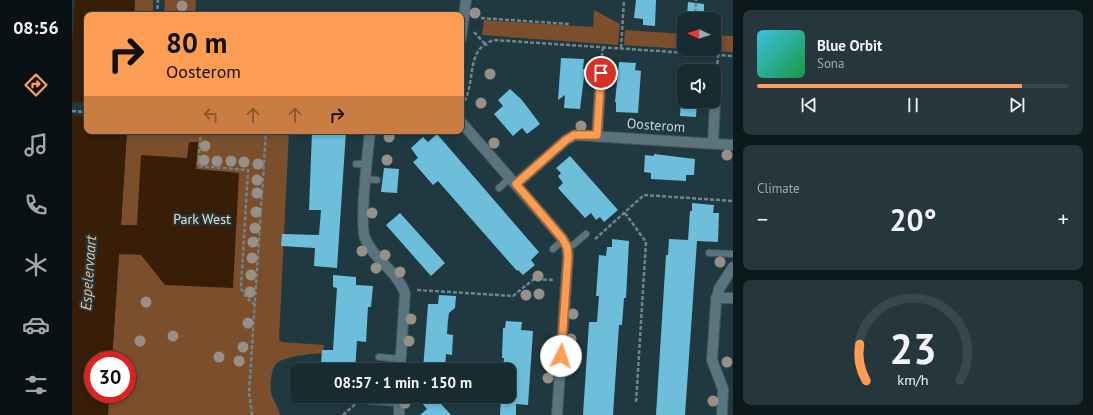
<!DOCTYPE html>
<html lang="en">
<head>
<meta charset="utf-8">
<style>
	:root { --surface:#182b31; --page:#25373d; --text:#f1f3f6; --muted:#9fa7ab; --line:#36474d; --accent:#fc9d53 }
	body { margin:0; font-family:"PT Sans",sans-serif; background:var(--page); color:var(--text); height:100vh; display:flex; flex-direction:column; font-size:15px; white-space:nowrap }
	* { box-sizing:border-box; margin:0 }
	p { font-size:13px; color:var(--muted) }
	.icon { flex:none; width:22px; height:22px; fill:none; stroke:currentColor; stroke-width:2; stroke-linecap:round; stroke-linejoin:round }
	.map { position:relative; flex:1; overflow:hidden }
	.drawer { display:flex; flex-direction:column; gap:10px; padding:10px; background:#0d181b; width:360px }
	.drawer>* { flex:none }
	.hud { position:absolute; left:12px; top:12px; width:380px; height:122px; border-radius:8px; box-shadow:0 2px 6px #0003,0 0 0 1px var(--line); background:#fc9d53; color:#111; overflow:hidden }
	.needle { width:26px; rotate:273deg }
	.controls { position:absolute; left:605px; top:12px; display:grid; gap:8px }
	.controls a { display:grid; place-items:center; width:44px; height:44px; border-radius:8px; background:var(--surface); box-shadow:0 2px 6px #0003,0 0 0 1px var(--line); font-size:20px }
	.speed { position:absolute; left:12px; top:351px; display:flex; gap:8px; font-size:20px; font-weight:700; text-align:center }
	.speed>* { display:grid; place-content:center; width:52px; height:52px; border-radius:50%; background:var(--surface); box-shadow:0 2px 6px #0003,0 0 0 1px var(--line); line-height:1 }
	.speed .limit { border:6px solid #d22; background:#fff; color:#111 }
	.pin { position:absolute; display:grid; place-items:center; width:34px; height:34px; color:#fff; margin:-17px; border:2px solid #fff; border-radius:50%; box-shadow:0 1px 4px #0007 }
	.me { position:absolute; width:44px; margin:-22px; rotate:4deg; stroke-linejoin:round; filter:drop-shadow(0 0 3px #0008) }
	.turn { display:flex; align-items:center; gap:14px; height:84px; padding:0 16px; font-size:18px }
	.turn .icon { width:52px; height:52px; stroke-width:2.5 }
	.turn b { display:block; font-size:28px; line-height:34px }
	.lanes { display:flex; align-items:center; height:38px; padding:0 16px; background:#0003; justify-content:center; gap:20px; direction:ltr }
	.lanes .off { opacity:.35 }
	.big { font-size:30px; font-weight:800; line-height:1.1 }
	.drawer .widget { flex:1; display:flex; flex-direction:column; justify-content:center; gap:6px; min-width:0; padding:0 14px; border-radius:8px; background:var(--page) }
	.drawer .dial { align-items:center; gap:0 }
	.dial svg { height:104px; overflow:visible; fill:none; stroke:var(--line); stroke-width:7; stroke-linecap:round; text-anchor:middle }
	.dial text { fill:var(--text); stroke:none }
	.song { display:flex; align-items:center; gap:12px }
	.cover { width:48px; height:48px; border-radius:6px; background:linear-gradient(135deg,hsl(190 70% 55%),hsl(140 70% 35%)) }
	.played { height:4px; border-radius:2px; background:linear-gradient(90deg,var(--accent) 85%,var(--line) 85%) }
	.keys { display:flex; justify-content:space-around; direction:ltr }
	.heat { display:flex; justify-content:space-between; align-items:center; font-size:22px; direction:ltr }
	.trip { position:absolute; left:218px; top:363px; width:226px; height:40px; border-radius:8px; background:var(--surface); box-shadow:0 2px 6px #0003,0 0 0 1px var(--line); font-weight:800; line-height:40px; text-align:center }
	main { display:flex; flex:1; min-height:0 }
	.tabs { display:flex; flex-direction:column; width:72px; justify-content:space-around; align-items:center; background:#0a1114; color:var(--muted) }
	.tabs .icon { width:28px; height:28px }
	.tabs .active { color:var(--accent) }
	.tabs b { font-size:18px; color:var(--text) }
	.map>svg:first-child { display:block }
	.green { fill:#7b4e2c }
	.water { fill:#381d07 }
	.pier { fill:#203941 }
	.building { fill:#6cbedb }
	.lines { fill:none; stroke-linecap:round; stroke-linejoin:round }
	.service-casing { stroke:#41565d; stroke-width:8 }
	.minor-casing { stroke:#41565d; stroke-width:12 }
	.path { stroke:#71848b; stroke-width:2.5; stroke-dasharray:4 2; stroke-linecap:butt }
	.service { stroke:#5a747e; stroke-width:6 }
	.minor { stroke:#5a747e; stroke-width:10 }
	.tree { fill:#979087 }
	.route-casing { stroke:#a46636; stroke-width:10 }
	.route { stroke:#fc9d53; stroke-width:7 }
	.labels { text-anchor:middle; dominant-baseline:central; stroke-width:4; stroke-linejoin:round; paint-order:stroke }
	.street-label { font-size:14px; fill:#c7d5da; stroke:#203941 }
	.park-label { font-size:14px; fill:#f9d8c1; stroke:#203941 }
	.water-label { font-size:15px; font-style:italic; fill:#febd8f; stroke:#203941 }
</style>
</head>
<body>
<main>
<nav class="tabs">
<b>08:56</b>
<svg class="icon active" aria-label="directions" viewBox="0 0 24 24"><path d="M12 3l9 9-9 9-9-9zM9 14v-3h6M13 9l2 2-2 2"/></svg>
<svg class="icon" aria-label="music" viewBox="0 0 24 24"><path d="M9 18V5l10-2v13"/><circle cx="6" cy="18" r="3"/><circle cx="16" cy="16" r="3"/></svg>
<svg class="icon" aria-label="phone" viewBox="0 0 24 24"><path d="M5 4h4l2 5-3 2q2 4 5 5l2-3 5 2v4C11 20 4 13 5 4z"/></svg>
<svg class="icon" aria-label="climate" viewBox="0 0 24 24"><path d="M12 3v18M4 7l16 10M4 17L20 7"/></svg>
<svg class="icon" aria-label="car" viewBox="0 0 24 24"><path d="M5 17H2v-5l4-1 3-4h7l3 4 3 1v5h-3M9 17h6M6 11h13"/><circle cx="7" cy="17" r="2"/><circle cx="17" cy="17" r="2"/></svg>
<svg class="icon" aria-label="filters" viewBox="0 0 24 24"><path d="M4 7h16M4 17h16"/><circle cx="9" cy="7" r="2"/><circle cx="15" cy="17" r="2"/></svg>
</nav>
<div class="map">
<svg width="661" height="415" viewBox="0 0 661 415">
	<rect width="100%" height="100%" fill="#203941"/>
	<path class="green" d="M 63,0 L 81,0 L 81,15 L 62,15 Z
		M 93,0 L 124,0 L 123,15 L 92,15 Z
		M 522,10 L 548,24 L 546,45 L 410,35 L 412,20 L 521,27 Z
		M 553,30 L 612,34 L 612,49 L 552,45 Z
		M 642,35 L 661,36 L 661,52 L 612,49 L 642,49 Z
		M 55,131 L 217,131 L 207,340 L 210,342 L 252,345 L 251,353 C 239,354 214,356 205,363 C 199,367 198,385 199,392 C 200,400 207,407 208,415 L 36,415 L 37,394 L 55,394 L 55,360 L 40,360 Z"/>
	<path class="water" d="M 3,0 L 63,0 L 62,15 L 15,15 L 15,131 L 55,131 L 49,225 L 65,225 L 69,155 L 115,158 L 117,142 L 126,142 L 124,169 L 167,173 L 161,288 L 93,285 L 69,255 L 47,254 L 40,360 L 21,360 L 21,394 L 37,394 L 36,415 L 0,415 L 0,48 Z"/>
	<path class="pier" d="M 0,102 L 15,103 L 15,116 L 0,115 Z"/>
	<path class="building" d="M 564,0 L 584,0 L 583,26 L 571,25 L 571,19 L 562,18 Z
		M 616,2 L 632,4 L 632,16 L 615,15 Z
		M 489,58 L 512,59 L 511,69 L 513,69 L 508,109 L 492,108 L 493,95 L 486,100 Z
		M 547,62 L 564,63 L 563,70 L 569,71 L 566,113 L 544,112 L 544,102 L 543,102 Z
		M 438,89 L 450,100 L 468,124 L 455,134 L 450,128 L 441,136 L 422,114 L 431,106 L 426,100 Z
		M 609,101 L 625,101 L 624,117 L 608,116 Z
		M 274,131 L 265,268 L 242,266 L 243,248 L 209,246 L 210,234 L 247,235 L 249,210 L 237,210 L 240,132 Z
		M 365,134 L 467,252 L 459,260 L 463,265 L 451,275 L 446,270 L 445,271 L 366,181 L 361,185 L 341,162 L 346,158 L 339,148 L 351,137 L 356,142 Z
		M 582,154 L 623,159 L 622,175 L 614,175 L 614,181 L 579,179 L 579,173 L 572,172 L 573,155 L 582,156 Z
		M 498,156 L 546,210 L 532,222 L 528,217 L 524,220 L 519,213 L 513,218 L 486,188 L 491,183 L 486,176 L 489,173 L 484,168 Z
		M 312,168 L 327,169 L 325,193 L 309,192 Z
		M 620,203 L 642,205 L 641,213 L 647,213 L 646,242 L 625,241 L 613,415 L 584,415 L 594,255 L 596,255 L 597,239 L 616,240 L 618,211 L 620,211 Z
		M 328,213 L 373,263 L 359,276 L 314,225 Z
		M 540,239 L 557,241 L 554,298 L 552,298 L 550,325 L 547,325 L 541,415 L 511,415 L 517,322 L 525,322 L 527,296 L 524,296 L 527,255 L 534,256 L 535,247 L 540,247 Z
		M 261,275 L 284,277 L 284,285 L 301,286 L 299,307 L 296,307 L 294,342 L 285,341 L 283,370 L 261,370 L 262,365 L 249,364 L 250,350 L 261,350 L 265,288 L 261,287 Z
		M 367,295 L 384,296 L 383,308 L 377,313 L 376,320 L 375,334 L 381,335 L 380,355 L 374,354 L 373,370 L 351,370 L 356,304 L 366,304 Z
		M 434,321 L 450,322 L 449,330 L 461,331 L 456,405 L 444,404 L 444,415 L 428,415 L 429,396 L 437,396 L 437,370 L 431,370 L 432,358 L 430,358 L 431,328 L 433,328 Z
		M 355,396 L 362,396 L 379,415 L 348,415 L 355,409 L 349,402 Z"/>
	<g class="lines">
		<g class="service-casing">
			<path id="service" d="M 284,164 L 295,164
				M 294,179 L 305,180
				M 427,188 L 438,178
				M 495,247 L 501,245 L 514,234
				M 481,249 L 491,240
				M 637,253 L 661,254
				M 307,357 L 329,359
				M 298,401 L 326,403"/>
		</g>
		<g class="minor-casing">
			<path id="minor" d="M 389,39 L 394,0
				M 389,122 L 490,238 L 495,247 L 496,256 L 485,415
				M 298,131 C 296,150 287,225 293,238 C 301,259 325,271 333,293 L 328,370
				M 525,135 L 529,73
				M 641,143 L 644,82
				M 444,184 L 494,140 L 503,135 L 661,145
				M 644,298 L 661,298
				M 327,396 L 327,415
				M 650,415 L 651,389 L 640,360 L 644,302 L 647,289 L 661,267"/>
		</g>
		<path class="path" d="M 85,15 L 86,0
			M 409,18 L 497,24
			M 623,19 L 624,0
			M 402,32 L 415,46
			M 549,48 L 552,0
			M 529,63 L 531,47
			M 645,70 L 646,55
			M 389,106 C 406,86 391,49 422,40 L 661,56
			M 0,111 L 15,112
			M 129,131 L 126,166 L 176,170 L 169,288 L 173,296 L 183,305
			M 553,213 L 574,242 L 564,403
			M 523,239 L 572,195 L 661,201
			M 345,290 L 441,296 L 462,279 L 482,280
			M 180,415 L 177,393 L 194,131
			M 271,415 L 288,400"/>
		<use href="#service" class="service"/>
		<use href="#minor" class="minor"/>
	</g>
	<g class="tree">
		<circle cx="110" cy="6" r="5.5"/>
		<circle cx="403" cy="13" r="5.5"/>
		<circle cx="418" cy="74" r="5.5"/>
		<circle cx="409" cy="103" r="5.5"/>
		<circle cx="509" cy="126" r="5.5"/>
		<circle cx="317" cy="137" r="5.5"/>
		<circle cx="422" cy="143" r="5.5"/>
		<circle cx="133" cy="146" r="5.5"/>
		<circle cx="655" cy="155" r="5.5"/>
		<circle cx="132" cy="160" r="5.5"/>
		<circle cx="315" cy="160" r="5.5"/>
		<circle cx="145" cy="161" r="5.5"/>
		<circle cx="159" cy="161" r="5.5"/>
		<circle cx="172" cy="162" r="5.5"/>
		<circle cx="186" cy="164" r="5.5"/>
		<circle cx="185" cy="180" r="5.5"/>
		<circle cx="185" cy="193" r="5.5"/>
		<circle cx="184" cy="212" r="5.5"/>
		<circle cx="300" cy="213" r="5.5"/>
		<circle cx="183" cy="228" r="5.5"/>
		<circle cx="181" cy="242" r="5.5"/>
		<circle cx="290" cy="251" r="5.5"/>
		<circle cx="313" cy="255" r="5.5"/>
		<circle cx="180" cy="258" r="5.5"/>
		<circle cx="648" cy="262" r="5.5"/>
		<circle cx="304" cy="268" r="5.5"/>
		<circle cx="328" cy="272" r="5.5"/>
		<circle cx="179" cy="275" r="5.5"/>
		<circle cx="466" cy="276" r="5.5"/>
		<circle cx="178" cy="292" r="5.5"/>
		<circle cx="467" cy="294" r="5.5"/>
		<circle cx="454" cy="295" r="5.5"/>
		<circle cx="74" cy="302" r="5.5"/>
		<circle cx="501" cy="314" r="5.5"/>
		<circle cx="339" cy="319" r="5.5"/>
		<circle cx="176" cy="323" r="5.5"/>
		<circle cx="101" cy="336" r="5.5"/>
		<circle cx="499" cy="339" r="5.5"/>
		<circle cx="68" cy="341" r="5.5"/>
		<circle cx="337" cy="341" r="5.5"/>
		<circle cx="171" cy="347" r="5.5"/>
		<circle cx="478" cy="353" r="5.5"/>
		<circle cx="147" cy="357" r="5.5"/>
		<circle cx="167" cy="361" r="5.5"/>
		<circle cx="655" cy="362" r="5.5"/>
		<circle cx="496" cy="366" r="5.5"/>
		<circle cx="476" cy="378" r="5.5"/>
		<circle cx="641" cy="401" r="5.5"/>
		<circle cx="333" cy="403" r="5.5"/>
	</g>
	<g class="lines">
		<g class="route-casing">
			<path id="route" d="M 489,356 L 496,256 L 495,247 L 490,238 L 444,184 L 494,140 L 502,135 L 525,135 L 529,73"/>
		</g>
		<use href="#route" class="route"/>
	</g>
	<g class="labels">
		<g class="street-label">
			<text transform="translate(584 125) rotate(4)">Oosterom</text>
		</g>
		<g class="park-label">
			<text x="130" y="219">Park West</text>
		</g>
		<g class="water-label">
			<text transform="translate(16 273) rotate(-86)">Espelervaart</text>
		</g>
	</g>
</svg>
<div class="controls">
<a><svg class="needle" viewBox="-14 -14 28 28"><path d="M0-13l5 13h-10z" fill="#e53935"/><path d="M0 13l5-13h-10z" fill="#9fa7ab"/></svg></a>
<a><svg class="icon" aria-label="sound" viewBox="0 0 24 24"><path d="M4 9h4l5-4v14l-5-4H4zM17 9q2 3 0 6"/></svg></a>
</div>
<div class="speed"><div class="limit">30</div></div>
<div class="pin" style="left:529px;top:73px;background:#d93025"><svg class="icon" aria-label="arrive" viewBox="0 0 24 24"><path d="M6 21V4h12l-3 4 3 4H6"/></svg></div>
<svg class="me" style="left:489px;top:356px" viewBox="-20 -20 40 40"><circle r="19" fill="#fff"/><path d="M0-13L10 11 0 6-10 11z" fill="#fc9d53"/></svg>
<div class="trip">08:57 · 1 min · 150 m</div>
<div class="hud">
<div class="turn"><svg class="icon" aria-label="right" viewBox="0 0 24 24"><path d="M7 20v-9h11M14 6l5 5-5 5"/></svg><div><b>80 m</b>Oosterom</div></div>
<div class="lanes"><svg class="icon off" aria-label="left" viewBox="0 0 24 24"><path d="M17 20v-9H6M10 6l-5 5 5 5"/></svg><svg class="icon off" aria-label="ahead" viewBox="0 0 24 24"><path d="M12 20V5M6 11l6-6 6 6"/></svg><svg class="icon off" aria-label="ahead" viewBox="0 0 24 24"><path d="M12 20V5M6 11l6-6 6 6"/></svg><svg class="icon" aria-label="right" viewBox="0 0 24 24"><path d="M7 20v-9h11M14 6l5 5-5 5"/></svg></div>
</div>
</div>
<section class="drawer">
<div class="widget">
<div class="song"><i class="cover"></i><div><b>Blue Orbit</b><p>Sona</p></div></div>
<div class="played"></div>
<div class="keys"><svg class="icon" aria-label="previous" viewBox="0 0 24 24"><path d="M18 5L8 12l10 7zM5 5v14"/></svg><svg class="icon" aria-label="pause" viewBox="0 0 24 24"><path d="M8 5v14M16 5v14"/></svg><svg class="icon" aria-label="next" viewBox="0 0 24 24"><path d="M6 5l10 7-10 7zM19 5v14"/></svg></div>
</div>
<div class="widget"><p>Climate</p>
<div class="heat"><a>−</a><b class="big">20°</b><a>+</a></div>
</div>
<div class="widget dial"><svg viewBox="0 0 100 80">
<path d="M14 69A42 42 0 1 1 86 69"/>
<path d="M14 69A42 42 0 0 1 9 41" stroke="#fc9d53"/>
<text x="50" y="56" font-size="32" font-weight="700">23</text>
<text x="50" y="72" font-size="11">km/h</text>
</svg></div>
</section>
</main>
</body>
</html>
